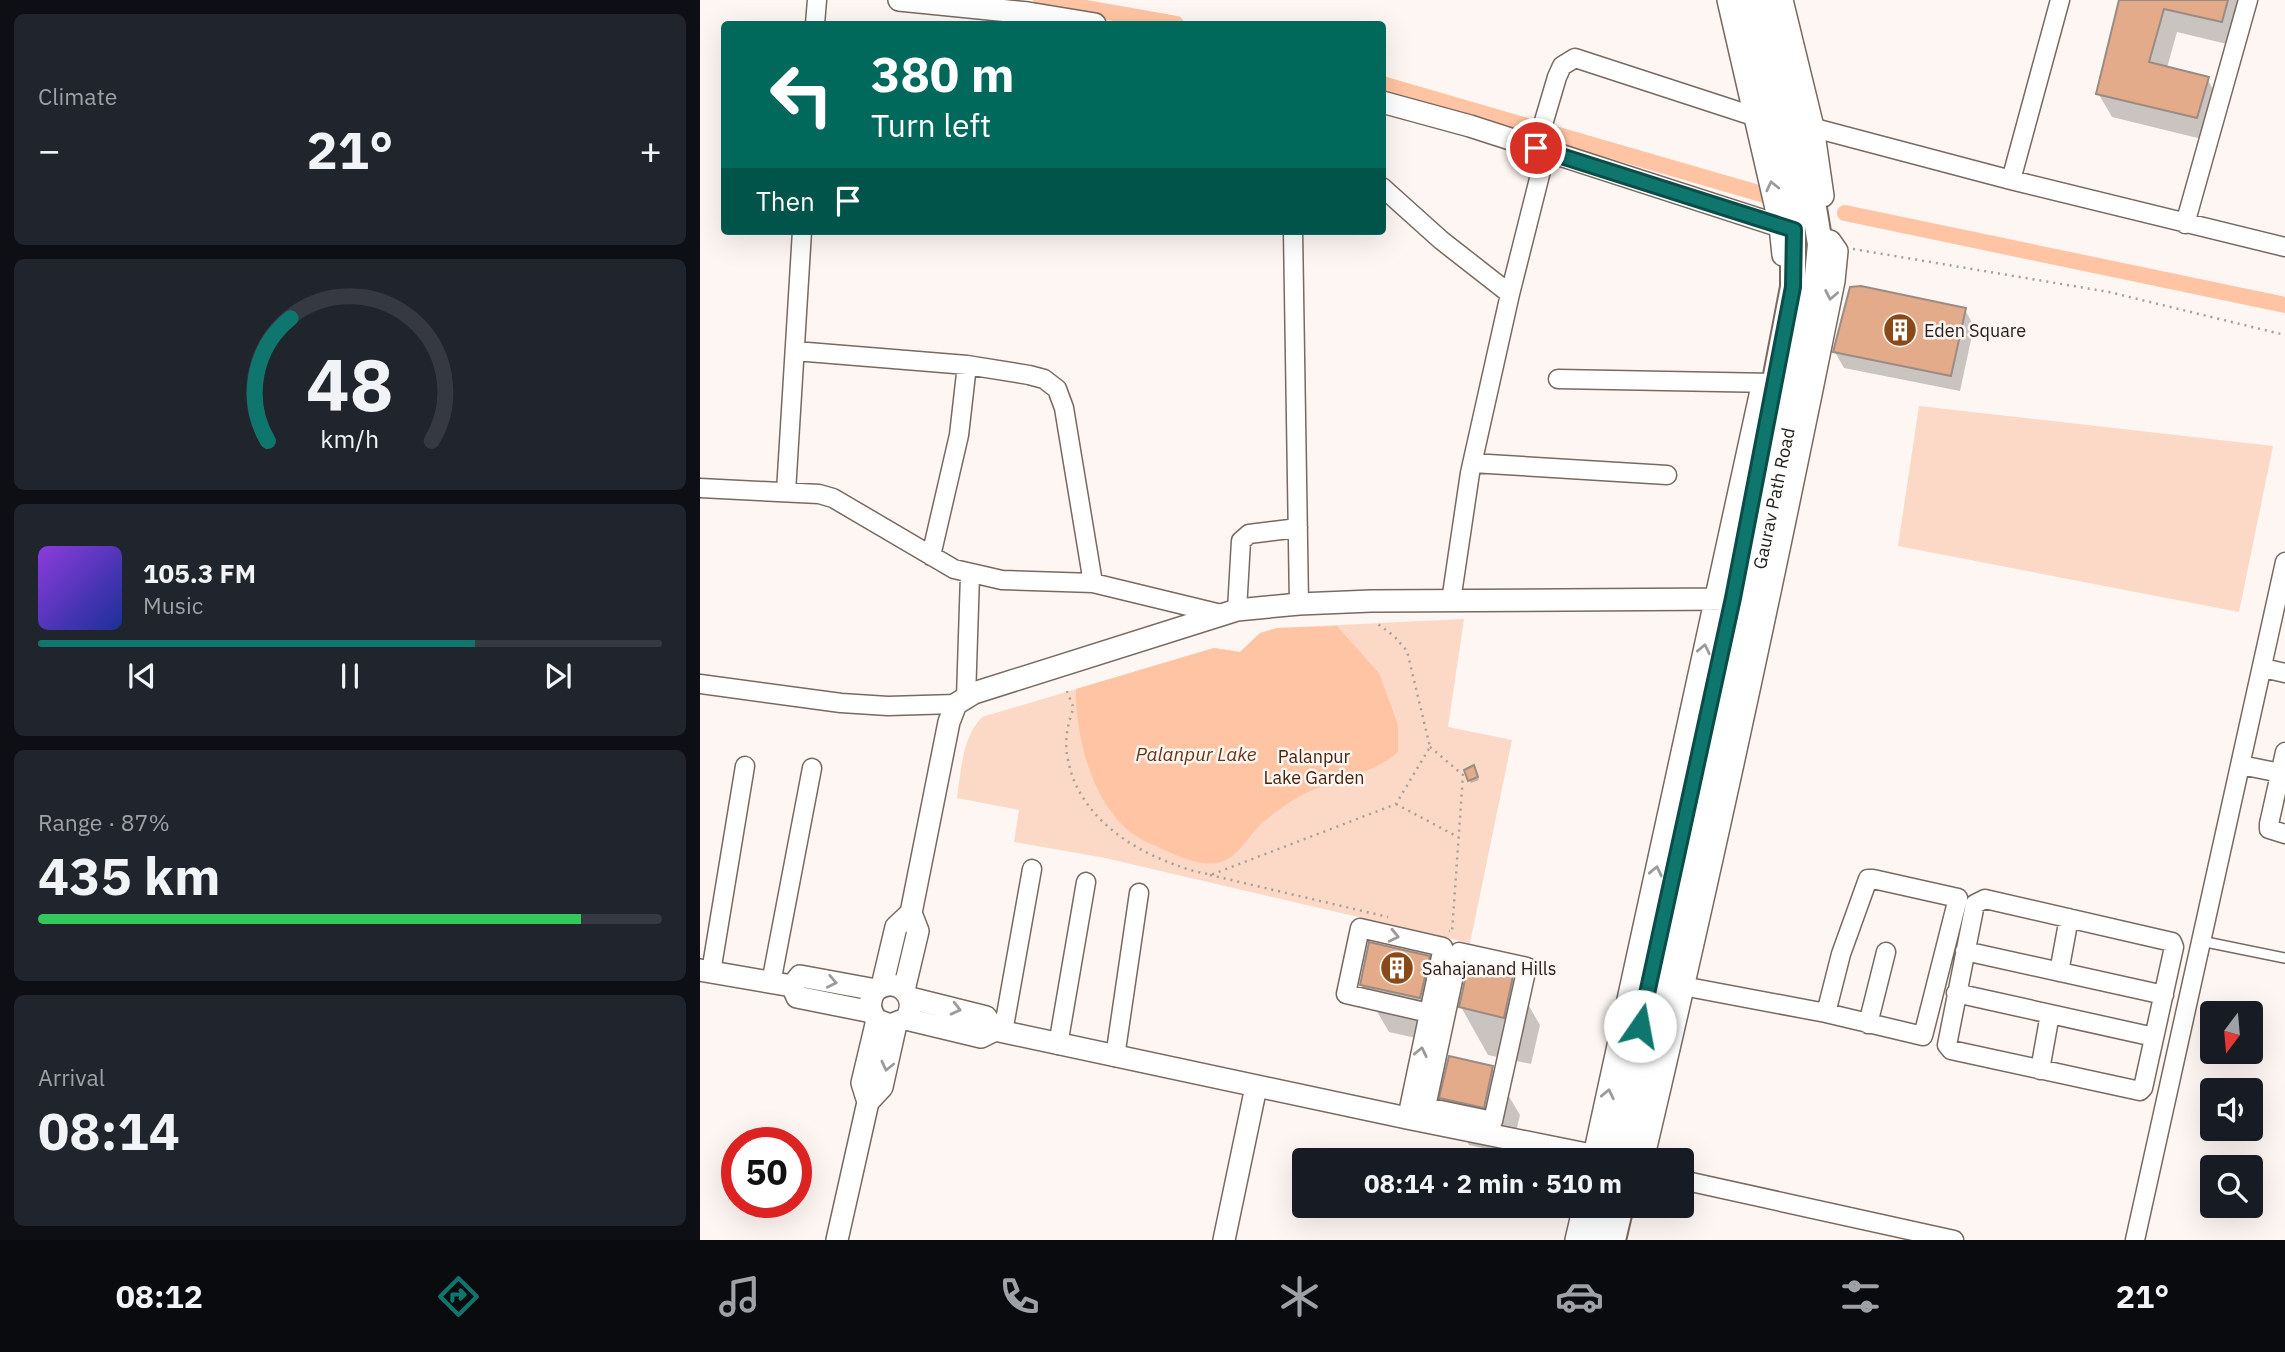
<!DOCTYPE html>
<html lang="en">
<head>
<meta charset="utf-8">
<style>
	:root { --surface:#171b24; --page:#20242c; --text:#f1f3f6; --muted:#9ea1a6; --line:#363941; --accent:#0f766e }
	body { margin:0; font-family:"IBM Plex Sans",sans-serif; background:var(--page); color:var(--text); height:100vh; display:flex; flex-direction:column; font-size:26px; white-space:nowrap }
	* { box-sizing:border-box; margin:0 }
	p { font-size:23px; color:var(--muted) }
	.icon { flex:none; width:38px; height:38px; fill:none; stroke:currentColor; stroke-width:2; stroke-linecap:round; stroke-linejoin:round }
	.map { position:relative; flex:1; overflow:hidden }
	.details { display:flex; flex-direction:column; gap:14px; padding:14px; background:#0d0f14; width:700px }
	.details>* { flex:none }
	.top-card { position:absolute; left:21px; top:21px; width:665px; height:214px; border-radius:7px; box-shadow:0 7px 28px #0002; background:#00695c; color:#fff; overflow:hidden }
	.needle { width:46px; rotate:196deg }
	.fabs { position:absolute; left:1500px; top:1001px; display:grid; gap:14px }
	.fabs a { display:grid; place-items:center; width:63px; height:63px; border-radius:7px; background:var(--surface); box-shadow:0 7px 28px #0002; font-size:35px }
	.speed { position:absolute; left:21px; top:1127px; display:flex; gap:14px; font-size:35px; font-weight:700; text-align:center }
	.speed>* { display:grid; place-content:center; width:91px; height:91px; border-radius:50%; background:var(--surface); box-shadow:0 7px 28px #0002; line-height:1 }
	.speed .limit { border:10px solid #d22; background:#fff; color:#111 }
	.pin { position:absolute; display:grid; place-items:center; width:60px; height:60px; color:#fff; margin:-30px; border:4px solid #fff; border-radius:50%; box-shadow:0 2px 7px #0007 }
	.me { position:absolute; width:77px; margin:-38px; rotate:12deg; stroke-linejoin:round; filter:drop-shadow(0 0 5px #0008) }
	.turn { display:flex; align-items:center; gap:24px; height:147px; padding:0 35px; font-size:32px }
	.turn .icon { width:91px; height:91px; stroke-width:2.5 }
	.turn b { display:block; font-size:49px; line-height:60px }
	.then { display:flex; align-items:center; height:66px; padding:0 35px; background:#0003; gap:14px; font-size:26px }
	.big { font-size:52px; font-weight:800; line-height:1.1 }
	.details .tile { flex:1; display:flex; flex-direction:column; justify-content:center; gap:10px; min-width:0; padding:0 24px; border-radius:10px; background:var(--page) }
	.details .dial { align-items:center; gap:0 }
	.dial svg { height:182px; overflow:visible; fill:none; stroke:var(--line); stroke-width:7; stroke-linecap:round; text-anchor:middle }
	.dial text { fill:var(--text); stroke:none }
	.song { display:flex; align-items:center; gap:21px }
	.cover { width:84px; height:84px; border-radius:10px; background:linear-gradient(135deg,hsl(270 70% 55%),hsl(230 70% 35%)) }
	.played { height:7px; border-radius:4px; background:linear-gradient(90deg,var(--accent) 70%,var(--line) 70%) }
	.keys { display:flex; justify-content:space-around; direction:ltr }
	.heat { display:flex; justify-content:space-between; align-items:center; font-size:38px; direction:ltr }
	.charge { height:10px; border-radius:5px; background:linear-gradient(90deg,#34c759 87%,var(--line) 0) }
	.trip { position:absolute; left:592px; top:1148px; width:402px; height:70px; border-radius:7px; background:var(--surface); box-shadow:0 7px 28px #0002; font-weight:800; line-height:70px; text-align:center }
	.dock { display:flex; height:112px; justify-content:space-around; align-items:center; background:#090b0e; color:var(--muted) }
	.dock .icon { width:49px; height:49px }
	.dock .active { color:var(--accent) }
	.dock b { font-size:32px; color:var(--text) }
	main { display:flex; flex:1; min-height:0 }
	.map>svg:first-child { display:block }
	.green { fill:#fbd9c6 }
	.water { fill:#ffc4a3 }
	.shadow { fill:#0003 }
	.lines { fill:none; stroke-linecap:round; stroke-linejoin:round }
	.canal { stroke:#ffc4a3; stroke-width:16 }
	.building { fill:#e3ab8a; stroke:#9b8c83; stroke-width:2 }
	.service-casing { stroke:#786961; stroke-width:12 }
	.minor-casing { stroke:#786961; stroke-width:21 }
	.tertiary-casing { stroke:#786961; stroke-width:24 }
	.secondary-casing { stroke:#786961; stroke-width:28 }
	.path { stroke:#a69f9b; stroke-width:2.5; stroke-dasharray:2 5; stroke-linecap:butt }
	.service { stroke:#fff; stroke-width:9 }
	.minor { stroke:#fff; stroke-width:18 }
	.tertiary { stroke:#fff; stroke-width:21 }
	.secondary { stroke:#fff; stroke-width:24 }
	.oneway { stroke:#9d9b99 }
	.route-casing { stroke:#0a4d48; stroke-width:18 }
	.route { stroke:#0f766e; stroke-width:12 }
	.labels { text-anchor:middle; dominant-baseline:central; stroke-width:5; stroke-linejoin:round; paint-order:stroke }
	.poi-label { font-size:18px; fill:#26201c; stroke:#fdf6f2; text-anchor:start }
	.street-label { font-size:18px; fill:#26201c; stroke:#fdf6f2 }
	.park-label { font-size:18px; fill:#49240b; stroke:#fdf6f2 }
	.water-label { font-size:19px; font-style:italic; fill:#693511; stroke:#fdf6f2 }
</style>
</head>
<body>
<main>
<section class="details">
<div class="tile"><p>Climate</p>
<div class="heat"><a>−</a><b class="big">21°</b><a>+</a></div>
</div>
<div class="tile dial"><svg viewBox="0 0 100 80">
<path d="M14 69A42 42 0 1 1 86 69"/>
<path d="M14 69A42 42 0 0 1 24 15" stroke="#0f766e"/>
<text x="50" y="56" font-size="32" font-weight="700">48</text>
<text x="50" y="72" font-size="11">km/h</text>
</svg></div>
<div class="tile">
<div class="song"><i class="cover"></i><div><b>105.3 FM</b><p>Music</p></div></div>
<div class="played"></div>
<div class="keys"><svg class="icon" aria-label="previous" viewBox="0 0 24 24"><path d="M18 5L8 12l10 7zM5 5v14"/></svg><svg class="icon" aria-label="pause" viewBox="0 0 24 24"><path d="M8 5v14M16 5v14"/></svg><svg class="icon" aria-label="next" viewBox="0 0 24 24"><path d="M6 5l10 7-10 7zM19 5v14"/></svg></div>
</div>
<div class="tile"><p>Range · 87%</p><b class="big">435 km</b><div class="charge"></div></div>
<div class="tile"><p>Arrival</p><b class="big">08:14</b></div>
</section>
<div class="map">
<svg width="1585" height="1240" viewBox="0 0 1585 1240">
	<rect width="100%" height="100%" fill="#fdf6f2"/>
	<path class="green" d="M 1219,406 L 1573,446 L 1539,612 L 1198,546 Z
		M 764,619 L 748,727 L 812,740 L 770,943 L 405,858 L 314,842 L 319,810 L 257,798 C 261,771 262,738 282,717 L 514,648 L 540,652 L 560,633 L 577,628 Z"/>
	<path class="water" d="M 637,626 L 679,673 L 698,725 L 698,752 C 671,776 634,778 602,795 C 587,803 571,815 559,826 C 548,838 537,857 521,862 C 504,867 484,859 469,852 C 459,847 446,843 436,836 C 393,808 375,736 376,689 L 514,648 L 540,652 L 560,633 L 577,628 Z"/>
	<path class="shadow" d="M 1421,0 L 1542,0 L 1535,46 L 1477,32 L 1467,68 L 1507,79 L 1521,103 L 1510,141 L 1412,117 L 1398,93 Z
		M 1265,310 L 1274,326 L 1260,391 L 1144,368 L 1135,352 Z
		M 775,770 L 779,780 L 771,783 L 769,780 Z
		M 728,957 L 756,1005 L 747,1045 L 689,1032 L 661,984 Z
		M 812,977 L 840,1025 L 831,1064 L 788,1055 L 761,1007 Z
		M 792,1068 L 820,1115 L 811,1154 L 769,1145 L 741,1098 Z"/>
	<g class="lines">
		<path class="canal" d="M 341,0 L 476,24
			M 682,84 L 1065,195
			M 1145,213 L 1585,305"/>
	</g>
	<path class="building" d="M 1419,0 L 1528,0 L 1522,22 L 1464,9 L 1449,62 L 1509,77 L 1497,118 L 1396,94 Z
		M 1161,286 L 1266,308 L 1251,376 L 1133,352 L 1150,287 Z
		M 774,765 L 778,777 L 768,781 L 764,770 Z
		M 669,942 L 730,956 L 720,998 L 660,985 Z
		M 768,966 L 813,976 L 804,1018 L 759,1007 Z
		M 749,1056 L 793,1066 L 784,1108 L 739,1098 Z"/>
	<g class="lines">
		<g class="service-casing">
			<path id="service" d="M 1501,941 L 1585,958"/>
		</g>
		<g class="minor-casing">
			<path id="minor" d="M 115,24 L 117,0
				M 1103,125 L 1311,180 L 1585,247
				M 836,148 L 857,77 L 862,66 L 875,58 L 1056,117
				M 1311,180 L 1360,0
				M 682,187 L 741,240 L 810,294
				M 1485,224 L 1548,0
				M 593,231 L 599,604
				M 95,351 L 267,365 L 329,375 L 344,379 L 357,389 L 364,408 L 393,583
				M 858,379 L 1073,383
				M 772,463 L 967,475
				M 0,488 L 119,494 L 133,498 L 254,569 L 302,580 L 393,583 L 521,614
				M 86,492 L 102,231
				M 231,556 L 259,435 L 267,365
				M 751,601 L 770,473 L 810,294 L 846,151
				M 537,610 L 541,541 L 549,534 L 598,528
				M 1563,668 L 1585,673
				M 0,684 L 141,703 L 188,706 L 256,704
				M 266,698 L 270,575
				M 1585,752 L 1569,824 L 1569,829 L 1585,834
				M 1541,765 L 1585,774
				M 1285,899 L 1472,942 L 1474,947 L 1443,1088 L 1440,1091 L 1251,1050 L 1247,1045 L 1275,904 Z
				M 1265,951 L 1464,995
				M 11,972 L 45,766
				M 1359,972 L 1369,918
				M 71,983 L 112,768
				M 972,984 L 1126,1013 L 1223,1036 L 1258,898 L 1173,879 L 1168,879 L 1141,954 L 1126,1013
				M 1256,993 L 1454,1037
				M 1168,1024 L 1186,952
				M 303,1032 L 332,869
				M 358,1045 L 386,882
				M 415,1057 L 439,893
				M 1340,1070 L 1350,1014
				M 707,1118 L 729,1013 L 646,994 L 660,928 L 743,947 L 729,1013
				M 722,1122 L 726,1107 L 759,952 L 827,967 L 793,1121 L 726,1107
				M 982,1180 L 1254,1240
				M 1435,1240 L 1585,562"/>
		</g>
		<g class="tertiary-casing">
			<path id="tertiary" d="M 199,0 L 328,13 L 395,24
				M 1028,0 L 1080,226 L 1083,255
				M 1082,0 L 1113,127 L 1123,196
				M 682,102 L 770,126 L 1092,230
				M 0,970 L 92,986
				M 92,986 L 100,976 L 176,990 C 197,975 220,997 206,1019 L 190,1025 L 177,1020 C 169,1011 168,1000 176,990
				M 92,986 L 97,997 L 172,1012
				M 182,986 L 196,927 L 211,913
				M 204,990 L 218,931 L 211,913 L 249,722 L 256,704 L 274,693 L 537,610 L 599,604 L 671,601 L 1027,599
				M 210,998 L 286,1017 L 295,1030
				M 206,1019 L 281,1037 L 295,1030 L 707,1118 L 906,1158
				M 168,1102 L 182,1087 L 196,1024
				M 893,1160 L 1062,386
				M 943,1160 C 1012,868 1075,575 1134,281 L 1137,251 L 1130,241 L 1119,239
				M 137,1240 L 168,1102 L 162,1083 L 177,1020
				M 524,1240 L 556,1087
				M 876,1240 L 884,1206"/>
		</g>
		<g class="secondary-casing">
			<g id="secondary">
				<path d="M 910,1160 L 1033,599 L 1093,287 L 1093,207 L 1083,154 L 1044,0"/>
				<path id="s1" d="M 930,1160 L 1056,582 L 1108,332 L 1117,276 L 1120,244 L 1110,184 L 1066,0"/>
				<path d="M 892,1240 L 900,1206"/>
				<path d="M 913,1240 L 921,1206"/>
			</g>
		</g>
		<path class="path" d="M 1153,249 L 1409,292 L 1585,335
			M 367,691 C 368,695 372,702 373,707 C 373,711 370,718 369,722 C 366,736 365,747 368,760 C 378,813 427,848 476,865 C 487,869 500,874 513,874 L 696,804 L 730,747 L 707,651 L 694,636 L 678,624
			M 730,747 L 763,775 L 752,932 L 749,931
			M 696,804 L 758,837
			M 510,875 L 688,917"/>
		<use href="#service" class="service"/>
		<use href="#minor" class="minor"/>
		<use href="#tertiary" class="tertiary"/>
		<use href="#secondary" class="secondary"/>
	</g>
	<defs><path id="oneway-chevron" d="M-2-3.5L2.5 0L-2 3.5" fill="none" stroke-width="1.6" stroke-linecap="round" stroke-linejoin="round" transform="scale(1.75)"/></defs>
	<g class="oneway">
		<use href="#oneway-chevron" transform="translate(1072 186) rotate(-103)"/>
		<use href="#oneway-chevron" transform="translate(1131 295) rotate(101)"/>
		<use href="#oneway-chevron" transform="translate(1004 649) rotate(-78)"/>
		<use href="#oneway-chevron" transform="translate(956 871) rotate(-78)"/>
		<use href="#oneway-chevron" transform="translate(694 936) rotate(13)"/>
		<use href="#oneway-chevron" transform="translate(132 982) rotate(11)"/>
		<use href="#oneway-chevron" transform="translate(256 1009) rotate(14)"/>
		<use href="#oneway-chevron" transform="translate(721 1052) rotate(-78)"/>
		<use href="#oneway-chevron" transform="translate(187 1066) rotate(103)"/>
		<use href="#oneway-chevron" transform="translate(908 1094) rotate(-78)"/>
	</g>
	<g class="lines">
		<g class="route-casing">
			<path id="route" d="M 836,148 L 1094,230 L 1093,287 L 1033,598 L 940,1026"/>
		</g>
		<use href="#route" class="route"/>
	</g>
	<defs>
		<g id="building-disc" transform="scale(1.75)"><circle r="9.5" fill="#8b4819" stroke="#fdf6f2"/><path d="M-4-6H4V6H1V3H-1V6H-4ZM-2.5-4.3h1.7v1.8h-1.7ZM.8-4.3h1.7v1.8H.8ZM-2.5-1h1.7V.8h-1.7ZM.8-1h1.7V.8H.8Z" fill="#fff"/></g>
	</defs>
	<g fill-rule="evenodd">
		<use href="#building-disc" x="1200" y="330"/>
		<use href="#building-disc" x="697" y="968"/>
	</g>
	<g class="labels">
		<g class="poi-label">
			<text x="1224" y="330">Eden Square</text>
			<text x="722" y="968">Sahajanand Hills</text>
		</g>
		<g class="street-label">
			<text stroke="none"><textPath href="#s1" startOffset="677">Gaurav Path Road</textPath></text>
		</g>
		<g class="park-label">
			<text x="614" y="756">Palanpur<tspan x="614" dy="21">Lake Garden</tspan></text>
		</g>
		<g class="water-label">
			<text x="496" y="754">Palanpur Lake</text>
		</g>
	</g>
</svg>
<div class="fabs">
<a><svg class="needle" viewBox="-14 -14 28 28"><path d="M0-13l5 13h-10z" fill="#e53935"/><path d="M0 13l5-13h-10z" fill="#9ea1a6"/></svg></a>
<a><svg class="icon" aria-label="sound" viewBox="0 0 24 24"><path d="M4 9h4l5-4v14l-5-4H4zM17 9q2 3 0 6"/></svg></a>
<a><svg class="icon" aria-label="search" viewBox="0 0 24 24"><circle cx="10" cy="10" r="6"/><path d="M15 15l6 6"/></svg></a>
</div>
<div class="speed"><div class="limit">50</div></div>
<div class="pin" style="left:836px;top:148px;background:#d93025"><svg class="icon" aria-label="arrive" viewBox="0 0 24 24"><path d="M6 21V4h12l-3 4 3 4H6"/></svg></div>
<svg class="me" style="left:940px;top:1026px" viewBox="-20 -20 40 40"><circle r="19" fill="#fff"/><path d="M0-13L10 11 0 6-10 11z" fill="#0f766e"/></svg>
<div class="trip">08:14 · 2 min · 510 m</div>
<div class="top-card">
<div class="turn"><svg class="icon" aria-label="left" viewBox="0 0 24 24"><path d="M17 20v-9H6M10 6l-5 5 5 5"/></svg><div><b>380 m</b>Turn left</div></div>
<div class="then">Then<svg class="icon" aria-label="arrive" viewBox="0 0 24 24"><path d="M6 21V4h12l-3 4 3 4H6"/></svg></div>
</div>
</div>
</main>
<nav class="dock">
<b>08:12</b>
<svg class="icon active" aria-label="directions" viewBox="0 0 24 24"><path d="M12 3l9 9-9 9-9-9zM9 14v-3h6M13 9l2 2-2 2"/></svg>
<svg class="icon" aria-label="music" viewBox="0 0 24 24"><path d="M9 18V5l10-2v13"/><circle cx="6" cy="18" r="3"/><circle cx="16" cy="16" r="3"/></svg>
<svg class="icon" aria-label="phone" viewBox="0 0 24 24"><path d="M5 4h4l2 5-3 2q2 4 5 5l2-3 5 2v4C11 20 4 13 5 4z"/></svg>
<svg class="icon" aria-label="climate" viewBox="0 0 24 24"><path d="M12 3v18M4 7l16 10M4 17L20 7"/></svg>
<svg class="icon" aria-label="car" viewBox="0 0 24 24"><path d="M5 17H2v-5l4-1 3-4h7l3 4 3 1v5h-3M9 17h6M6 11h13"/><circle cx="7" cy="17" r="2"/><circle cx="17" cy="17" r="2"/></svg>
<svg class="icon" aria-label="filters" viewBox="0 0 24 24"><path d="M4 7h16M4 17h16"/><circle cx="9" cy="7" r="2"/><circle cx="15" cy="17" r="2"/></svg>
<b>21°</b>
</nav>
</body>
</html>
